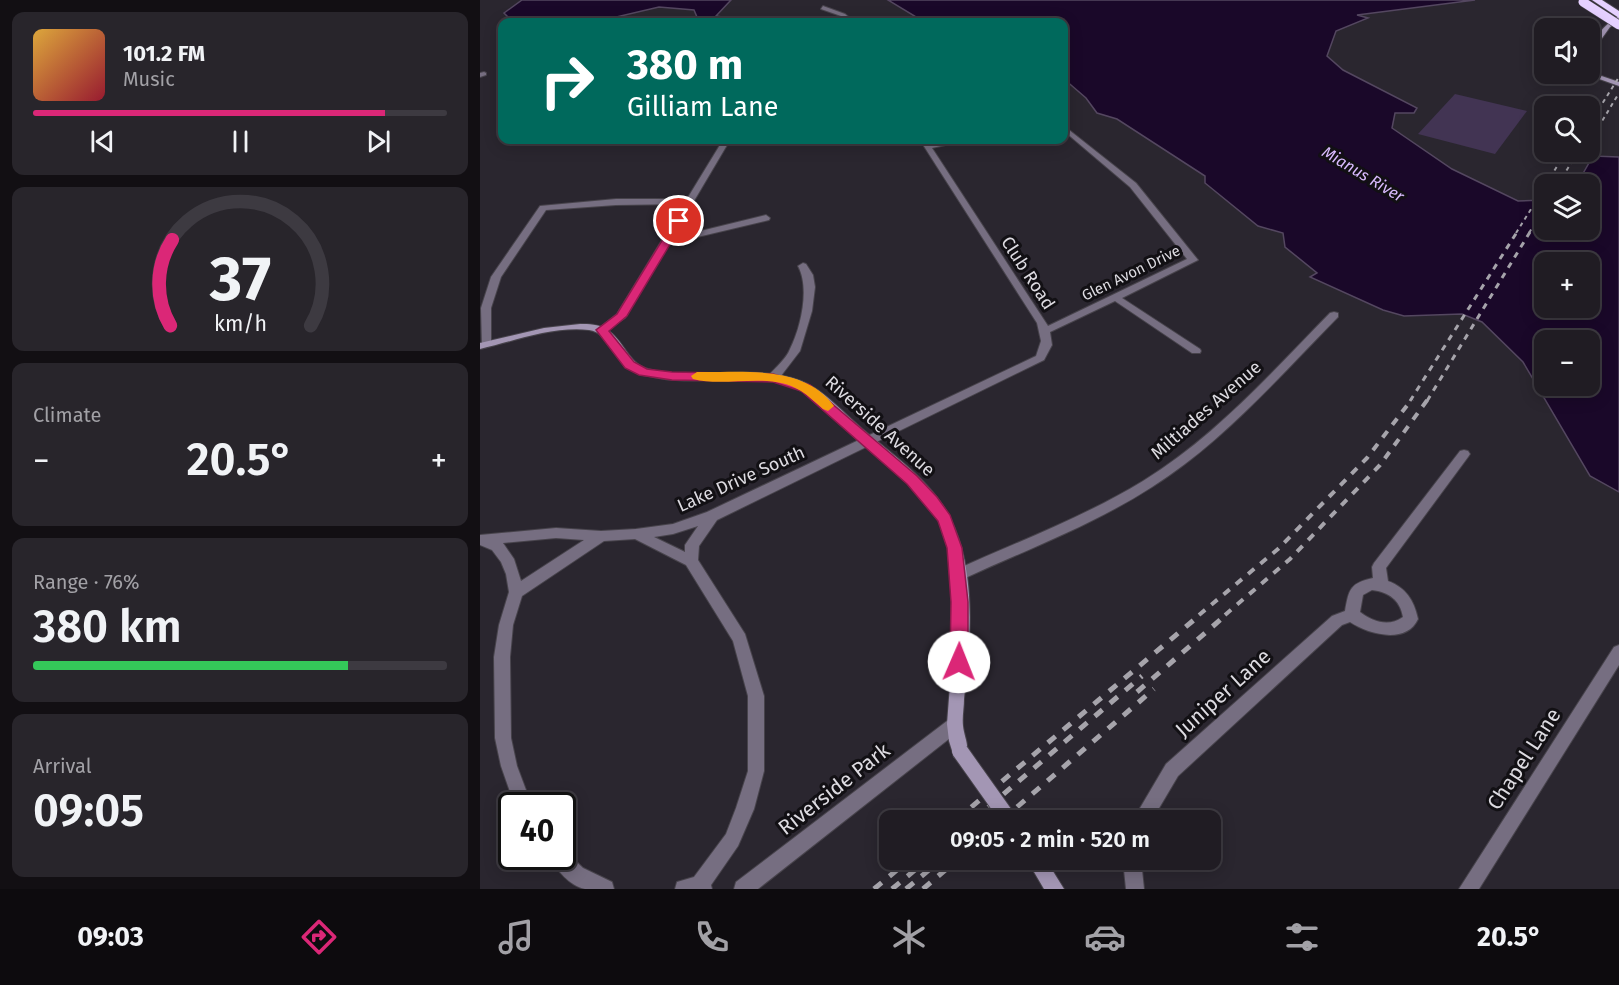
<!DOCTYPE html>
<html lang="en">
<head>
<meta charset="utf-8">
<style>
	:root { --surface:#201c23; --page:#28252b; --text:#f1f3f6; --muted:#a2a1a6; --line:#3d3a41; --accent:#db2777 }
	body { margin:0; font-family:"Fira Sans",sans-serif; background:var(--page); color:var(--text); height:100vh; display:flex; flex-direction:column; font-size:22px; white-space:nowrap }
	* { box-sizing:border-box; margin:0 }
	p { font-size:20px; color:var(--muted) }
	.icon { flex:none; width:33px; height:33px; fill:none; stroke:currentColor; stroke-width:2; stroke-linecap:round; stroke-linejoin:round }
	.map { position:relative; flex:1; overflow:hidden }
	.sheet { display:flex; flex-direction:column; gap:12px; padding:12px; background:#120f13; width:480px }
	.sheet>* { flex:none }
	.banner { position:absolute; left:18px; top:18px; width:570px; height:126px; border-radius:12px; box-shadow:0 3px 15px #0003,0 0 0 2px var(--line); background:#00695c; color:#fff; overflow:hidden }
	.controls { position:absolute; left:1054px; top:18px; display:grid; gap:12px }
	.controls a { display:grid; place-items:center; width:66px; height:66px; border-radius:12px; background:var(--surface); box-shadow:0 3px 15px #0003,0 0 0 2px var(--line); font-size:30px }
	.speed { position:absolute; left:18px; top:792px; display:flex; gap:12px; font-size:30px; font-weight:700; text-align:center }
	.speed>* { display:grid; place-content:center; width:78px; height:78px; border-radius:50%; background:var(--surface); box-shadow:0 3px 15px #0003,0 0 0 2px var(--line); line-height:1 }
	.speed .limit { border:3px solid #111; border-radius:9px; background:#fff; color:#111 }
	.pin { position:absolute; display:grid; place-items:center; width:51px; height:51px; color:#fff; margin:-26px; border:3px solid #fff; border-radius:50%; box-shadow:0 2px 6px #0007 }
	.me { position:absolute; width:66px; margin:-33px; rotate:1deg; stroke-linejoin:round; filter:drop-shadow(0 0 4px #0008) }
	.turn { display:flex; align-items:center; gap:21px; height:126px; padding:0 30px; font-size:27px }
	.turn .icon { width:78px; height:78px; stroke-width:2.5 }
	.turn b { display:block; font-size:42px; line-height:51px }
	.big { font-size:45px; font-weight:600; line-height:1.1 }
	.sheet .widget { flex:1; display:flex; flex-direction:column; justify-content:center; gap:9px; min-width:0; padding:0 21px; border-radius:12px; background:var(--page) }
	.sheet .dial { align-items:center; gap:0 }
	.dial svg { height:156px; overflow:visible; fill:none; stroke:var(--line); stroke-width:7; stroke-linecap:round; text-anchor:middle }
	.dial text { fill:var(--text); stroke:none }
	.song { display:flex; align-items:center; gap:18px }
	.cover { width:72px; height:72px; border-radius:9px; background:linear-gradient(135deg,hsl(40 70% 55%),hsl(350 70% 35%)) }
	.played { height:6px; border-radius:3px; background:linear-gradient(90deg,var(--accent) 85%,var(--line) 85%) }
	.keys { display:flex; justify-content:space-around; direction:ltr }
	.heat { display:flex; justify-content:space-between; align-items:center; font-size:33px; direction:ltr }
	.charge { height:9px; border-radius:4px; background:linear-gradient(90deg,#34c759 76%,var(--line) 0) }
	.trip { position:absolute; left:399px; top:810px; width:342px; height:60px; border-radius:12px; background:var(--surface); box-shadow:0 3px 15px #0003,0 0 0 2px var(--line); font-weight:600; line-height:60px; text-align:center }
	.menu { display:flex; height:96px; justify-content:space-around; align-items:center; background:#0d0b0e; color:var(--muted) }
	.menu .icon { width:42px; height:42px }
	.menu .active { color:var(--accent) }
	.menu b { font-size:27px; color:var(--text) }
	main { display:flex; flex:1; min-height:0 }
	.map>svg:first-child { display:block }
	.green { fill:#423453 }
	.water { fill:#1a0829; stroke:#544760; stroke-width:1.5; fill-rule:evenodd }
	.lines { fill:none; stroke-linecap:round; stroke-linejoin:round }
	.street-casing { stroke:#47434b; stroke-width:2 }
	.secondary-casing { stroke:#47434b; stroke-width:2 }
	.highway-casing { stroke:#47434b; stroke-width:2 }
	.street { fill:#766e81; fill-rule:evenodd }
	.secondary { fill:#a396b4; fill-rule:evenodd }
	.highway { fill:#e5d0ff; fill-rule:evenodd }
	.rail-far3 { stroke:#a6a4ab; stroke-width:2; stroke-dasharray:4 4; stroke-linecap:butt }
	.rail-far2 { stroke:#a6a4ab; stroke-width:3; stroke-dasharray:6 6; stroke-linecap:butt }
	.rail-far1 { stroke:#a6a4ab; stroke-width:4; stroke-dasharray:8 8; stroke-linecap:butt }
	.rail { stroke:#a6a4ab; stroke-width:5; stroke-dasharray:10 10; stroke-linecap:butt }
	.secondary-bridge-casing { stroke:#47434b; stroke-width:18; stroke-linecap:butt }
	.highway-bridge-casing { stroke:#47434b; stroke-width:10; stroke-linecap:butt }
	.secondary-bridge { stroke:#a396b4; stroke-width:16 }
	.highway-bridge { stroke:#e5d0ff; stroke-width:9 }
	.route { fill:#db2777; stroke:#8e194d; stroke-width:1.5 }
	.slow { fill:#f59e0b }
	.labels { text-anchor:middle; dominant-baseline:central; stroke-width:6; stroke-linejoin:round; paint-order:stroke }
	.far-street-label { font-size:15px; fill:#dddbe1; stroke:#121014 }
	.far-water-label { font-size:16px; font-style:italic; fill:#d8bafd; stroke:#121014 }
	.street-label { font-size:18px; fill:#dddbe1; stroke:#121014 }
	.near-street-label { font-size:21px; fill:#dddbe1; stroke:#121014 }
</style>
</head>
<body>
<main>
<section class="sheet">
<div class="widget">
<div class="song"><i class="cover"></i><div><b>101.2 FM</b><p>Music</p></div></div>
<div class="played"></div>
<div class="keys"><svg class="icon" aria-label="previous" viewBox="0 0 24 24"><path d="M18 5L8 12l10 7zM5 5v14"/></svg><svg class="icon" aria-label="pause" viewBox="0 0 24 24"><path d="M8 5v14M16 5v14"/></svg><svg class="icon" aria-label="next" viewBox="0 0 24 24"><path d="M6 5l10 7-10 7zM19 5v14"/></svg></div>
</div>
<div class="widget dial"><svg viewBox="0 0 100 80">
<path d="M14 69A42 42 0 1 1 86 69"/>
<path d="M14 69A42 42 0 0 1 15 25" stroke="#db2777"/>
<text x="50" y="56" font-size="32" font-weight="700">37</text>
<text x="50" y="72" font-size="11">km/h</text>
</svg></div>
<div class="widget"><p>Climate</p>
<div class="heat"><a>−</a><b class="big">20.5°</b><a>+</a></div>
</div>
<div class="widget"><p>Range · 76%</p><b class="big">380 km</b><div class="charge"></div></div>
<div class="widget"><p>Arrival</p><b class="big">09:05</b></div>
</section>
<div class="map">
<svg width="1139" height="889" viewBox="0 0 1139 889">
	<rect width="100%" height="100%" fill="#2a262f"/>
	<path class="green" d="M 975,94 L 1047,111 L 1015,154 L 938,134 Z"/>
	<path class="water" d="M 42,0 L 251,0 L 236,16 L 275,22 L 220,22 L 225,18 L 217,17 L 214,10 L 179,7 L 115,22 L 43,22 L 31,20 L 24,13 Z
		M 408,0 L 995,0 L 877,15 L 888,18 L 856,31 L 847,56 L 863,70 L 937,108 L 934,113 L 915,113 L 912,128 L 972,169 L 1038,201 L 1065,200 L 1065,230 L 1110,230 L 1110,184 L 1097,184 L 1113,156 L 1139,157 L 1139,492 L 1110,476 L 1043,362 L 1002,322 L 982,314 L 924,316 L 903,310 L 830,277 L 837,273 L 805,247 L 803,233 L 778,226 L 725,183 L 725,176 L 637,119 L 617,113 L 606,98 L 584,79 L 584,22 L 483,22 L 472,17 L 461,22 L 453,22 L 449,20 L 441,20 ZM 1110,262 L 1110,308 L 1065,308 L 1065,262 ZM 1110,340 L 1110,386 L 1065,386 L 1065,340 Z"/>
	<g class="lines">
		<g class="street-casing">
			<path id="street" d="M 343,6 L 365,14 L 374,22 L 368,22 L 361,16 L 341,9 Z
				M 4,72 L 6,73 L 6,75 L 0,77 L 0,73 Z
				M 584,126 L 656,183 L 718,260 L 642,298 L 720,349 L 721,351 L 720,353 L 712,353 L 635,301 L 570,332 L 572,345 L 564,360 L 237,520 L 219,546 L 218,560 L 265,634 L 284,696 L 284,771 L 274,809 L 258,846 L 231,885 L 232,889 L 195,889 L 197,882 L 214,877 L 246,834 L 256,808 L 268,771 L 268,696 L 253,641 L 206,565 L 155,539 L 124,541 L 42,596 L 33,625 L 30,657 L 31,738 L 37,766 L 52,806 L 35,806 L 21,766 L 15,738 L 14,657 L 19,625 L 29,592 L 26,574 L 21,562 L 12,550 L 0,545 L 0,535 L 76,528 L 121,531 L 156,529 L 193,524 L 227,512 L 556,356 L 561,341 L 557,323 L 440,140 L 446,140 L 450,144 L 469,140 L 479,140 L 479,142 L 452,148 L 568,326 L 707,259 L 650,187 L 584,131 ZM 218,526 L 205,545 L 205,552 L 174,537 L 193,534 ZM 76,538 L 104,540 L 41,581 L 34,559 L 23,543 Z
				M 120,140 L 157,140 L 153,142 L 97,145 L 93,143 L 97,141 Z
				M 243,140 L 250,140 L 192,238 L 286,215 L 290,218 L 289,220 L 188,244 L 145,318 L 122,333 L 117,330 L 137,314 L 204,204 L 136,205 L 66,210 L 21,277 L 11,308 L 11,344 L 6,347 L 2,346 L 1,308 L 11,277 L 60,206 L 136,199 L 207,199 Z
				M 323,263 L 326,264 L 333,275 L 335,287 L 332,311 L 320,351 L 297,381 L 289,381 L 287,378 L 289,375 C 296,367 306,359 310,349 C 321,327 330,288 318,266 Z
				M 854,312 L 858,313 L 858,317 C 799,377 743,442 672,487 C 613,525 546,550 483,579 L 478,581 L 473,579 L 471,575 L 473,571 C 537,542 604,517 663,481 C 735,437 792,372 850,313 Z
				M 984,450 L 988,451 L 990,454 L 988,457 L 906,568 L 908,581 C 926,588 934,600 938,619 C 926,645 888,634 870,622 L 862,625 L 698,776 L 672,820 L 653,820 L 686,764 L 852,616 L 865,611 C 869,589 870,583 893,578 L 892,567 L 894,563 L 980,451 ZM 892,590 C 909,592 920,600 923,617 C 909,627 893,622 880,612 L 883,595 Z
				M 1139,645 L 1139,665 L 999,889 L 979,889 L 1134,647 Z
				M 473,718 L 479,721 L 481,726 L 479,731 L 278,889 L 254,889 L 256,882 L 467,721 Z
				M 82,848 L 103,868 L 132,882 L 134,889 C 125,889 114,889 105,889 C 90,886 76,870 70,856 L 82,856 Z
				M 643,860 L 661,860 L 664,889 L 646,889 Z"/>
		</g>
		<g class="secondary-casing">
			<path id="secondary" d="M 1139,16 L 1139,21 L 1130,27 L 1110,55 C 1110,40 1126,23 1139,16 Z
				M 1110,72 L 1139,82 L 1139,86 L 1108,75 L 1107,74 Z
				M 100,324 C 109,324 118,324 126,329 C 144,339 147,363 168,369 C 218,383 272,362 321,381 C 346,391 365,415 386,432 C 411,453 439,473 459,500 C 499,555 491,635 484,699 C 484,708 482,717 483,726 C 484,736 490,747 486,757 L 480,759 L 474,757 L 469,741 L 467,724 L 473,645 L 473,587 L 469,551 L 464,535 L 458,520 L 437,492 L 410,465 L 334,399 C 287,363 226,389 173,377 C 164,375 154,374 147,367 C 133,356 129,333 109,330 C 73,326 34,341 0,349 L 0,343 L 64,328 Z
				M 547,860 L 566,860 L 584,889 L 564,889 Z"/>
		</g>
		<g class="highway-casing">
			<path id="highway" d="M 1112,0 L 1122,0 L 1139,11 L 1139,18 Z"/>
		</g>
		<use href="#street" class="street"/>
		<use href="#secondary" class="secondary"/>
		<use href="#highway" class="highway"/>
		<path class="rail-far3" d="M 1110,123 L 1139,77
			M 1110,141 L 1139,93
			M 1066,184 L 1086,152
			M 1078,184 L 1098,152
			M 1036,233 L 1065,187
			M 1049,233 L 1065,206"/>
		<path class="rail-far2" d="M 930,401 L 1037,232
			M 947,401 L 1050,232"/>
		<path class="rail-far1" d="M 719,615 L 798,549 L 887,458 L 932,399
			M 745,615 L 810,559 L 900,465 L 948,399"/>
		<path class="rail" d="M 657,692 L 747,614
			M 476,820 L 721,614
			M 493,820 L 662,676
			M 522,820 L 674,689
			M 394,889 L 429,860
			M 412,889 L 447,860
			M 426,889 L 461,860
			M 443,889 L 477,860"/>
		<g class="secondary-bridge-casing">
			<path id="secondary-bridge" d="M 480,751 L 529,820"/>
		</g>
		<g class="highway-bridge-casing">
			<path id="highway-bridge" d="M 1103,2 L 1139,25"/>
		</g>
		<use href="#secondary-bridge" class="secondary-bridge"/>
		<use href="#highway-bridge" class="highway-bridge"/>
	</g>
	<path class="route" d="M 199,218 L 204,221 L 147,316 L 129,331 L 154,362 L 167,369 L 192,372 L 293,374 L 330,385 L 437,476 L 457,497 L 470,515 L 482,548 L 488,602 L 488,662 L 485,668 L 479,670 L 473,668 L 470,662 L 471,602 L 467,548 L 458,521 L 427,484 L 321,391 L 293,382 L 192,380 L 159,375 L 145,368 L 116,330 L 137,314 L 194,221 Z"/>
	<path class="slow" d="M 217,372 C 262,373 324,364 354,406 L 348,411 L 343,409 C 336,403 329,396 321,391 C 289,371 247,388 213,379 L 211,376 Z"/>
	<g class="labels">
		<g class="far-street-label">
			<text transform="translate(651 273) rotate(-26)">Glen Avon Drive</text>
		</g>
		<g class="far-water-label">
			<text transform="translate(883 174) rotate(31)">Mianus River</text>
		</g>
		<g class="street-label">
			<text transform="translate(548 273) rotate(57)">Club Road</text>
			<text transform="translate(726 410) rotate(-41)">Miltiades Avenue</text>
			<text transform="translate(400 426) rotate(42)">Riverside Avenue</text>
			<text transform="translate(261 479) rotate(-24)">Lake Drive South</text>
		</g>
		<g class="near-street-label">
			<text transform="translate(743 693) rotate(-42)">Juniper Lane</text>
			<text transform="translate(1044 759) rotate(-57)">Chapel Lane</text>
			<text transform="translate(354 789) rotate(-38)">Riverside Park</text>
		</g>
	</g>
</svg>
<div class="controls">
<a><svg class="icon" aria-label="sound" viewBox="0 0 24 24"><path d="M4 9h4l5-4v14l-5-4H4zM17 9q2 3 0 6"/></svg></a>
<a><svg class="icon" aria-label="search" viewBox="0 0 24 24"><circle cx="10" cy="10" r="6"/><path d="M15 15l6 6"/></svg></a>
<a><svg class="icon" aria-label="layers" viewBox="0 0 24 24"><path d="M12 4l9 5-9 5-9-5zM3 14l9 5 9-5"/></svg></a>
<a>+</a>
<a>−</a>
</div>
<div class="speed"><div class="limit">40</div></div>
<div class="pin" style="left:199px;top:221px;background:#d93025"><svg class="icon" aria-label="arrive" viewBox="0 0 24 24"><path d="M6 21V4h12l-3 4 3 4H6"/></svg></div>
<svg class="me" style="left:479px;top:662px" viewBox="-20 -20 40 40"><circle r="19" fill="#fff"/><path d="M0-13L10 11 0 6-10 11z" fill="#db2777"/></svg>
<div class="trip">09:05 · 2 min · 520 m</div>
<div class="banner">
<div class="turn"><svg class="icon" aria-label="right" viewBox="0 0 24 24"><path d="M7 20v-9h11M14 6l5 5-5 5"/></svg><div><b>380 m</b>Gilliam Lane</div></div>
</div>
</div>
</main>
<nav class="menu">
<b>09:03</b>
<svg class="icon active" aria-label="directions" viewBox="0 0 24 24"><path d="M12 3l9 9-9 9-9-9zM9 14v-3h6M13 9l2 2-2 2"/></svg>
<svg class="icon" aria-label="music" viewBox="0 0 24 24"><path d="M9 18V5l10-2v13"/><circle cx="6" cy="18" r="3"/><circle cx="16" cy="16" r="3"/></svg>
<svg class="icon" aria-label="phone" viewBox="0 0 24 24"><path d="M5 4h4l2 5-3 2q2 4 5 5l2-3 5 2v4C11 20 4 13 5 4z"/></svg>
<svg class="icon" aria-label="climate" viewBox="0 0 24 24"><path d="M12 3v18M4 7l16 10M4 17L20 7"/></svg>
<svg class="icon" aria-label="car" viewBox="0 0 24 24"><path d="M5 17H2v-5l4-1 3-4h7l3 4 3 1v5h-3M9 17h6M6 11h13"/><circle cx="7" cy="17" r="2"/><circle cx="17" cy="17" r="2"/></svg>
<svg class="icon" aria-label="filters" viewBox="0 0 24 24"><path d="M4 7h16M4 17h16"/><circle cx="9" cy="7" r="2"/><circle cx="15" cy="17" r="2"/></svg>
<b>20.5°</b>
</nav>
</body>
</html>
